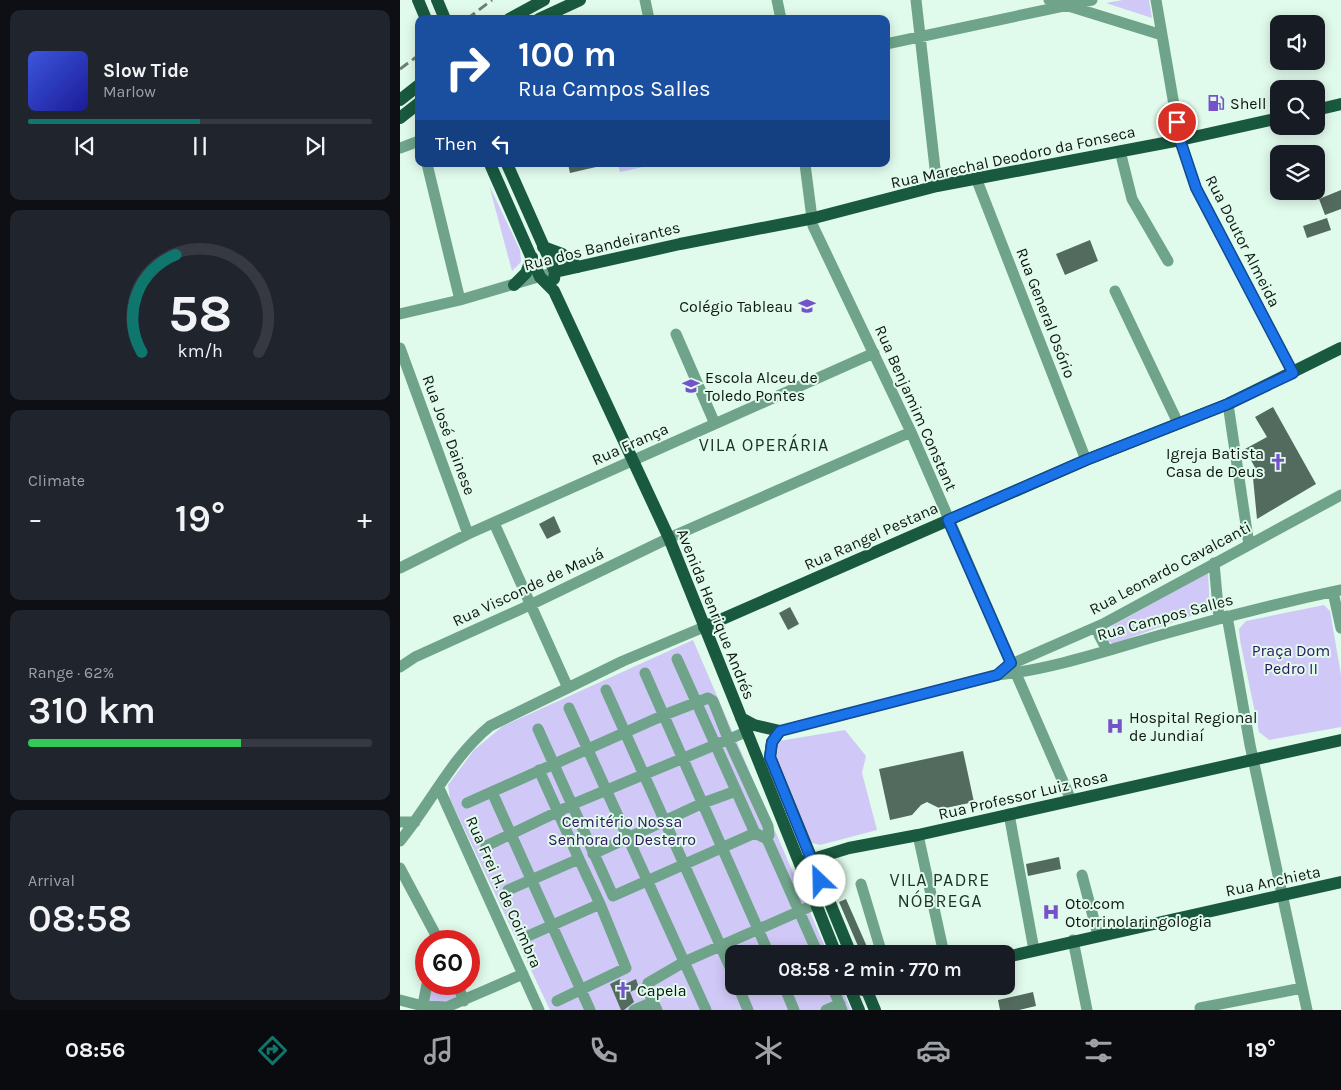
<!DOCTYPE html>
<html lang="en">
<head>
<meta charset="utf-8">
<style>
	:root { --surface:#171b24; --page:#20242c; --text:#f1f3f6; --muted:#9ea1a6; --line:#363941; --accent:#0f766e }
	body { margin:0; font-family:Karla,sans-serif; background:var(--page); color:var(--text); height:100vh; display:flex; flex-direction:column; font-size:19px; white-space:nowrap }
	* { box-sizing:border-box; margin:0 }
	p { font-size:16px; color:var(--muted) }
	.icon { flex:none; width:28px; height:28px; fill:none; stroke:currentColor; stroke-width:2; stroke-linecap:round; stroke-linejoin:round }
	.map { position:relative; flex:1; overflow:hidden }
	.side { display:flex; flex-direction:column; gap:10px; padding:10px; background:#0d0f14; width:400px }
	.side>* { flex:none }
	.guide { position:absolute; left:15px; top:15px; width:475px; height:152px; border-radius:10px; box-shadow:0 2px 12px #0003; background:#1a4fa0; color:#fff; overflow:hidden }
	.fabs { position:absolute; left:870px; top:15px; display:grid; gap:10px }
	.fabs a { display:grid; place-items:center; width:55px; height:55px; border-radius:10px; background:var(--surface); box-shadow:0 2px 12px #0003; font-size:25px }
	.speed { position:absolute; left:15px; top:930px; display:flex; gap:10px; font-size:25px; font-weight:700; text-align:center }
	.speed>* { display:grid; place-content:center; width:65px; height:65px; border-radius:50%; background:var(--surface); box-shadow:0 2px 12px #0003; line-height:1 }
	.speed .limit { border:8px solid #d22; background:#fff; color:#111 }
	.pin { position:absolute; display:grid; place-items:center; width:42px; height:42px; color:#fff; margin:-21px; border:2px solid #fff; border-radius:50%; box-shadow:0 1px 5px #0007 }
	.me { position:absolute; width:55px; margin:-28px; rotate:336deg; stroke-linejoin:round; filter:drop-shadow(0 0 4px #0008) }
	.turn { display:flex; align-items:center; gap:18px; height:105px; padding:0 20px; font-size:22px }
	.turn .icon { width:65px; height:65px; stroke-width:2.5 }
	.turn b { display:block; font-size:35px; line-height:42px }
	.then { display:flex; align-items:center; height:48px; padding:0 20px; background:#0003; gap:10px; font-size:19px }
	.big { font-size:38px; font-weight:600; line-height:1.1 }
	.side .widget { flex:1; display:flex; flex-direction:column; justify-content:center; gap:8px; min-width:0; padding:0 18px; border-radius:10px; background:var(--page) }
	.side .dial { align-items:center; gap:0 }
	.dial svg { height:130px; overflow:visible; fill:none; stroke:var(--line); stroke-width:7; stroke-linecap:round; text-anchor:middle }
	.dial text { fill:var(--text); stroke:none }
	.song { display:flex; align-items:center; gap:15px }
	.cover { width:60px; height:60px; border-radius:8px; background:linear-gradient(135deg,hsl(230 70% 55%),hsl(240 70% 35%)) }
	.played { height:5px; border-radius:2px; background:linear-gradient(90deg,var(--accent) 50%,var(--line) 50%) }
	.keys { display:flex; justify-content:space-around; direction:ltr }
	.heat { display:flex; justify-content:space-between; align-items:center; font-size:28px; direction:ltr }
	.charge { height:8px; border-radius:4px; background:linear-gradient(90deg,#34c759 62%,var(--line) 0) }
	.trip { position:absolute; left:325px; top:945px; width:290px; height:50px; border-radius:10px; background:var(--surface); box-shadow:0 2px 12px #0003; font-weight:600; line-height:50px; text-align:center }
	.tab-bar { display:flex; height:80px; justify-content:space-around; align-items:center; background:#090b0e; color:var(--muted) }
	.tab-bar .icon { width:35px; height:35px }
	.tab-bar .on { color:var(--accent) }
	.tab-bar b { font-size:22px; color:var(--text) }
	main { display:flex; flex:1; min-height:0 }
	.map>svg:first-child { display:block }
	.green { fill:#d0c8f6 }
	.building { fill:#536a5e }
	.lines { fill:none; stroke-linecap:round; stroke-linejoin:round }
	.minor { stroke:#6fa48a; stroke-width:11 }
	.major { stroke:#19593f; stroke-width:12 }
	.rail { stroke:#6e7e75; stroke-width:3; stroke-dasharray:10 5; stroke-linecap:butt }
	.route-casing { stroke:#114b97; stroke-width:12 }
	.route { stroke:#1a73e8; stroke-width:9 }
	.labels { text-anchor:middle; dominant-baseline:central; stroke-width:4; stroke-linejoin:round; paint-order:stroke }
	.poi-label { font-size:16px; fill:#0e1712; stroke:#e0faec; text-anchor:start }
	.street-label { font-size:16px; fill:#0e1712; stroke:#e0faec }
	.park-label { font-size:16px; fill:#2f155f; stroke:#e0faec }
	.neighbourhood-label { font-size:18px; letter-spacing:1px; fill:#1d3228; stroke:#e0faec }
</style>
</head>
<body>
<main>
<section class="side">
<div class="widget">
<div class="song"><i class="cover"></i><div><b>Slow Tide</b><p>Marlow</p></div></div>
<div class="played"></div>
<div class="keys"><svg class="icon" aria-label="previous" viewBox="0 0 24 24"><path d="M18 5L8 12l10 7zM5 5v14"/></svg><svg class="icon" aria-label="pause" viewBox="0 0 24 24"><path d="M8 5v14M16 5v14"/></svg><svg class="icon" aria-label="next" viewBox="0 0 24 24"><path d="M6 5l10 7-10 7zM19 5v14"/></svg></div>
</div>
<div class="widget dial"><svg viewBox="0 0 100 80">
<path d="M14 69A42 42 0 1 1 86 69"/>
<path d="M14 69A42 42 0 0 1 35 9" stroke="#0f766e"/>
<text x="50" y="56" font-size="32" font-weight="700">58</text>
<text x="50" y="72" font-size="11">km/h</text>
</svg></div>
<div class="widget"><p>Climate</p>
<div class="heat"><a>−</a><b class="big">19°</b><a>+</a></div>
</div>
<div class="widget"><p>Range · 62%</p><b class="big">310 km</b><div class="charge"></div></div>
<div class="widget"><p>Arrival</p><b class="big">08:58</b></div>
</section>
<div class="map">
<svg width="941" height="1010" viewBox="0 0 941 1010">
	<rect width="100%" height="100%" fill="#e0faec"/>
	<path class="green" d="M 723,0 L 749,0 L 752,18 L 706,3 Z
		M 218,164 L 247,164 L 247,166 L 220,172 Z
		M 89,185 L 120,250 L 121,262 L 112,271 Z
		M 808,573 L 810,609 L 713,644 L 707,640 L 706,631 L 715,624 Z
		M 924,605 L 930,611 L 941,675 L 941,727 L 869,740 L 859,732 L 840,640 L 839,629 L 846,621 Z
		M 293,640 L 428,954 L 334,954 L 334,986 L 441,986 L 451,1010 L 150,1010 L 50,799 L 48,785 L 74,750 L 103,726 Z
		M 445,730 L 466,756 L 462,773 L 477,830 L 420,845 L 412,843 L 385,791 L 373,742 Z
		M 31,984 L 51,984 L 58,998 L 43,1002 L 28,1002 Z"/>
	<path class="building" d="M 168,164 L 195,164 L 196,167 L 170,173 Z
		M 941,190 L 941,209 L 925,215 L 919,199 Z
		M 927,218 L 931,230 L 907,238 L 903,226 Z
		M 690,240 L 698,261 L 665,275 L 656,254 Z
		M 873,407 L 916,484 L 857,519 L 853,478 L 859,475 L 845,449 L 867,437 L 855,417 Z
		M 154,516 L 161,532 L 147,539 L 139,524 Z
		M 390,607 L 399,624 L 388,630 L 379,613 Z
		M 563,751 L 574,802 L 541,809 L 527,802 L 521,805 L 512,815 L 490,820 L 479,769 Z
		M 659,857 L 661,869 L 628,876 L 626,864 Z
		M 446,899 L 468,949 L 461,953 L 439,902 Z
		M 220,979 L 223,985 L 236,979 L 239,988 L 230,992 L 234,1002 L 224,1010 L 221,1010 L 210,984 Z
		M 633,992 L 636,1006 L 619,1010 L 600,1010 L 598,1000 Z"/>
	<g class="lines">
		<path class="minor" d="M 245,0 L 249,19
			M 377,0 L 381,19
			M 516,0 L 537,186
			M 649,0 L 762,35
			M 756,0 L 780,140 L 796,188 L 893,373
			M 486,44 L 692,0
			M 0,148 L 19,141
			M 720,151 L 732,199 L 768,261
			M 27,164 L 60,300
			M 405,164 L 413,226 L 511,432 L 671,800
			M 576,178 L 686,460
			M 715,291 L 778,423
			M 0,314 L 60,300 L 155,272
			M 276,334 L 315,424
			M 0,348 L 68,534
			M 828,404 L 849,545
			M 94,523 L 168,688
			M 814,563 L 819,618
			M 0,568 L 68,534 L 474,353
			M 933,592 L 941,628
			M 827,616 L 850,745 L 907,1010
			M 703,624 L 699,635 L 707,650
			M 277,659 L 355,833 L 367,839 L 418,954
			M 607,666 L 703,624 L 941,495
			M 0,667 L 15,657 L 130,605 L 269,538 L 511,432
			M 245,673 L 369,954
			M 206,690 L 334,976
			M 169,708 L 306,1010
			M 138,729 L 213,896 L 355,833
			M 380,731 L 597,675 C 655,669 714,648 771,632 C 827,616 884,602 941,590
			M 39,788 L 139,1010
			M 92,792 L 190,1010
			M 67,803 L 264,715 L 308,698 L 313,701 L 329,741 L 368,826 L 369,835 L 367,839
			M 609,814 L 634,950
			M 0,822 L 15,822
			M 518,835 L 544,954
			M 0,841 C 31,803 52,757 90,726 L 223,661 L 304,627
			M 86,846 L 178,802 L 346,732
			M 193,854 L 303,803 L 336,791
			M 0,868 L 39,941
			M 682,875 L 698,935
			M 461,884 L 482,954
			M 108,890 L 179,859 L 139,770
			M 128,936 L 200,904
			M 673,940 L 687,1010
			M 57,984 L 64,1001
			M 338,986 L 348,1010
			M 384,986 L 394,1010
			M 432,986 L 442,1010
			M 0,1000 L 23,1006 L 47,1007 L 123,974
			M 157,1001 L 226,968 L 200,904 L 179,859
			M 800,1008 L 902,988
			M 22,1010 L 27,984
			M 234,1010 L 253,1002
			M 257,1010 L 247,989 L 248,983 L 284,962 L 409,907
			M 426,1010 L 440,1004"/>
		<path class="major" d="M 18,0 L 26,19
			M 37,0 L 45,19
			M 109,19 L 144,0
			M 139,19 L 180,0
			M 0,100 L 19,85
			M 916,110 L 941,104
			M 0,118 L 19,103
			M 90,164 L 140,277 L 154,291 L 269,538 L 436,954
			M 107,164 L 155,272 L 154,279
			M 143,247 L 162,254 L 178,267
			M 155,272 L 280,244 L 414,218 L 537,186 L 780,140 L 879,118
			M 114,285 L 126,273 L 132,257
			M 304,627 L 686,460 L 828,404 L 941,348
			M 341,718 L 354,725 L 380,731 L 372,742 L 370,757 L 451,954
			M 400,863 L 449,848 L 518,835 L 941,740
			M 606,957 L 941,882
			M 449,986 L 459,1010
			M 456,986 L 458,989 L 467,991 L 486,986
			M 465,986 L 475,1010"/>
		<path class="rail" d="M 67,19 L 92,0
			M 0,69 L 19,55"/>
	</g>
	<g class="lines">
		<g class="route-casing">
			<path id="route" d="M 420,881 L 370,757 L 372,742 L 380,731 L 597,675 L 611,663 L 548,520 L 686,460 L 828,404 L 893,373 L 796,188 L 780,140 L 777,122"/>
		</g>
		<use href="#route" class="route"/>
	</g>
	<defs>
		<g id="fuel-bare" transform="scale(1.35)"><path d="M-5.5-6h7V0h2V4h1.3V-2.5L3-4.5l.8-.8L6-3V5H2.5V1h-1V6h-7ZM-4.2-4.7v3.2H.2V-4.7Z" fill="#7551ca" stroke="#e0faec" stroke-width="2.5" paint-order="stroke"/></g>
		<g id="school-bare" transform="scale(1.35)"><path d="M0-5L7-2L0 1L-7-2ZM-4 1L0 2.5L4 1V4Q0 6-4 4Z" fill="#7551ca" stroke="#e0faec" stroke-width="2.5" paint-order="stroke"/></g>
		<g id="church-bare" transform="scale(1.35)"><path d="M-1.2-6h2.4v3.5h3.3v2.4h-3.3V6h-2.4V-.1h-3.3v-2.4h3.3Z" fill="#7551ca" stroke="#e0faec" stroke-width="2.5" paint-order="stroke"/></g>
		<g id="hospital-bare" transform="scale(1.35)"><path d="M-5-5h3v3.5h4V-5h3V5h-3V1.5h-4V5h-3Z" fill="#7551ca" stroke="#e0faec" stroke-width="2.5" paint-order="stroke"/></g>
	</defs>
	<g fill-rule="evenodd">
		<use href="#fuel-bare" x="816" y="103"/>
		<use href="#school-bare" x="407" y="306"/>
		<use href="#school-bare" x="291" y="386"/>
		<use href="#church-bare" x="878" y="462"/>
		<use href="#hospital-bare" x="715" y="726"/>
		<use href="#hospital-bare" x="651" y="912"/>
		<use href="#church-bare" x="223" y="990"/>
	</g>
	<g class="labels">
		<g class="poi-label">
			<text x="830" y="103">Shell</text>
			<text x="393" y="306" text-anchor="end">Colégio Tableau</text>
			<text x="305" y="377">Escola Alceu de<tspan x="305" dy="18">Toledo Pontes</tspan></text>
			<text x="864" y="453" text-anchor="end">Igreja Batista<tspan x="864" dy="18">Casa de Deus</tspan></text>
			<text x="729" y="717">Hospital Regional<tspan x="729" dy="18">de Jundiaí</tspan></text>
			<text x="665" y="903">Oto.com<tspan x="665" dy="18">Otorrinolaringologia</tspan></text>
			<text x="237" y="990">Capela</text>
		</g>
		<g class="street-label">
			<text transform="translate(613 157) rotate(-12)">Rua Marechal Deodoro da Fonseca</text>
			<text transform="translate(843 241) rotate(63)">Rua Doutor Almeida</text>
			<text transform="translate(202 246) rotate(-14)">Rua dos Bandeirantes</text>
			<text transform="translate(646 313) rotate(69)">Rua General Osório</text>
			<text transform="translate(516 408) rotate(66)">Rua Benjamim Constant</text>
			<text transform="translate(49 435) rotate(70)">Rua José Dainese</text>
			<text transform="translate(230 444) rotate(-24)">Rua França</text>
			<text transform="translate(471 536) rotate(-24)">Rua Rangel Pestana</text>
			<text transform="translate(770 568) rotate(-28)">Rua Leonardo Cavalcanti</text>
			<text transform="translate(128 587) rotate(-25)">Rua Visconde de Mauá</text>
			<text transform="translate(316 614) rotate(68)">Avenida Henrique Andrés</text>
			<text transform="translate(765 617) rotate(-15)">Rua Campos Salles</text>
			<text transform="translate(623 795) rotate(-13)">Rua Professor Luiz Rosa</text>
			<text transform="translate(873 881) rotate(-12)">Rua Anchieta</text>
			<text transform="translate(104 892) rotate(66)">Rua Frei H. de Coimbra</text>
		</g>
		<g class="park-label">
			<text x="891" y="650">Praça Dom<tspan x="891" dy="18">Pedro II</tspan></text>
			<text x="222" y="821">Cemitério Nossa<tspan x="222" dy="18">Senhora do Desterro</tspan></text>
		</g>
		<g class="neighbourhood-label">
			<text x="364" y="445">VILA OPERÁRIA</text>
			<text x="540" y="880">VILA PADRE<tspan x="540" dy="21">NÓBREGA</tspan></text>
		</g>
	</g>
</svg>
<div class="fabs">
<a><svg class="icon" aria-label="sound" viewBox="0 0 24 24"><path d="M4 9h4l5-4v14l-5-4H4zM17 9q2 3 0 6"/></svg></a>
<a><svg class="icon" aria-label="search" viewBox="0 0 24 24"><circle cx="10" cy="10" r="6"/><path d="M15 15l6 6"/></svg></a>
<a><svg class="icon" aria-label="layers" viewBox="0 0 24 24"><path d="M12 4l9 5-9 5-9-5zM3 14l9 5 9-5"/></svg></a>
</div>
<div class="speed"><div class="limit">60</div></div>
<div class="pin" style="left:777px;top:122px;background:#d93025"><svg class="icon" aria-label="arrive" viewBox="0 0 24 24"><path d="M6 21V4h12l-3 4 3 4H6"/></svg></div>
<svg class="me" style="left:420px;top:881px" viewBox="-20 -20 40 40"><circle r="19" fill="#fff"/><path d="M0-13L10 11 0 6-10 11z" fill="#1a73e8"/></svg>
<div class="trip">08:58 · 2 min · 770 m</div>
<div class="guide">
<div class="turn"><svg class="icon" aria-label="right" viewBox="0 0 24 24"><path d="M7 20v-9h11M14 6l5 5-5 5"/></svg><div><b>100 m</b>Rua Campos Salles</div></div>
<div class="then">Then<svg class="icon" aria-label="left" viewBox="0 0 24 24"><path d="M17 20v-9H6M10 6l-5 5 5 5"/></svg></div>
</div>
</div>
</main>
<nav class="tab-bar">
<b>08:56</b>
<svg class="icon on" aria-label="directions" viewBox="0 0 24 24"><path d="M12 3l9 9-9 9-9-9zM9 14v-3h6M13 9l2 2-2 2"/></svg>
<svg class="icon" aria-label="music" viewBox="0 0 24 24"><path d="M9 18V5l10-2v13"/><circle cx="6" cy="18" r="3"/><circle cx="16" cy="16" r="3"/></svg>
<svg class="icon" aria-label="phone" viewBox="0 0 24 24"><path d="M5 4h4l2 5-3 2q2 4 5 5l2-3 5 2v4C11 20 4 13 5 4z"/></svg>
<svg class="icon" aria-label="climate" viewBox="0 0 24 24"><path d="M12 3v18M4 7l16 10M4 17L20 7"/></svg>
<svg class="icon" aria-label="car" viewBox="0 0 24 24"><path d="M5 17H2v-5l4-1 3-4h7l3 4 3 1v5h-3M9 17h6M6 11h13"/><circle cx="7" cy="17" r="2"/><circle cx="17" cy="17" r="2"/></svg>
<svg class="icon" aria-label="filters" viewBox="0 0 24 24"><path d="M4 7h16M4 17h16"/><circle cx="9" cy="7" r="2"/><circle cx="15" cy="17" r="2"/></svg>
<b>19°</b>
</nav>
</body>
</html>
